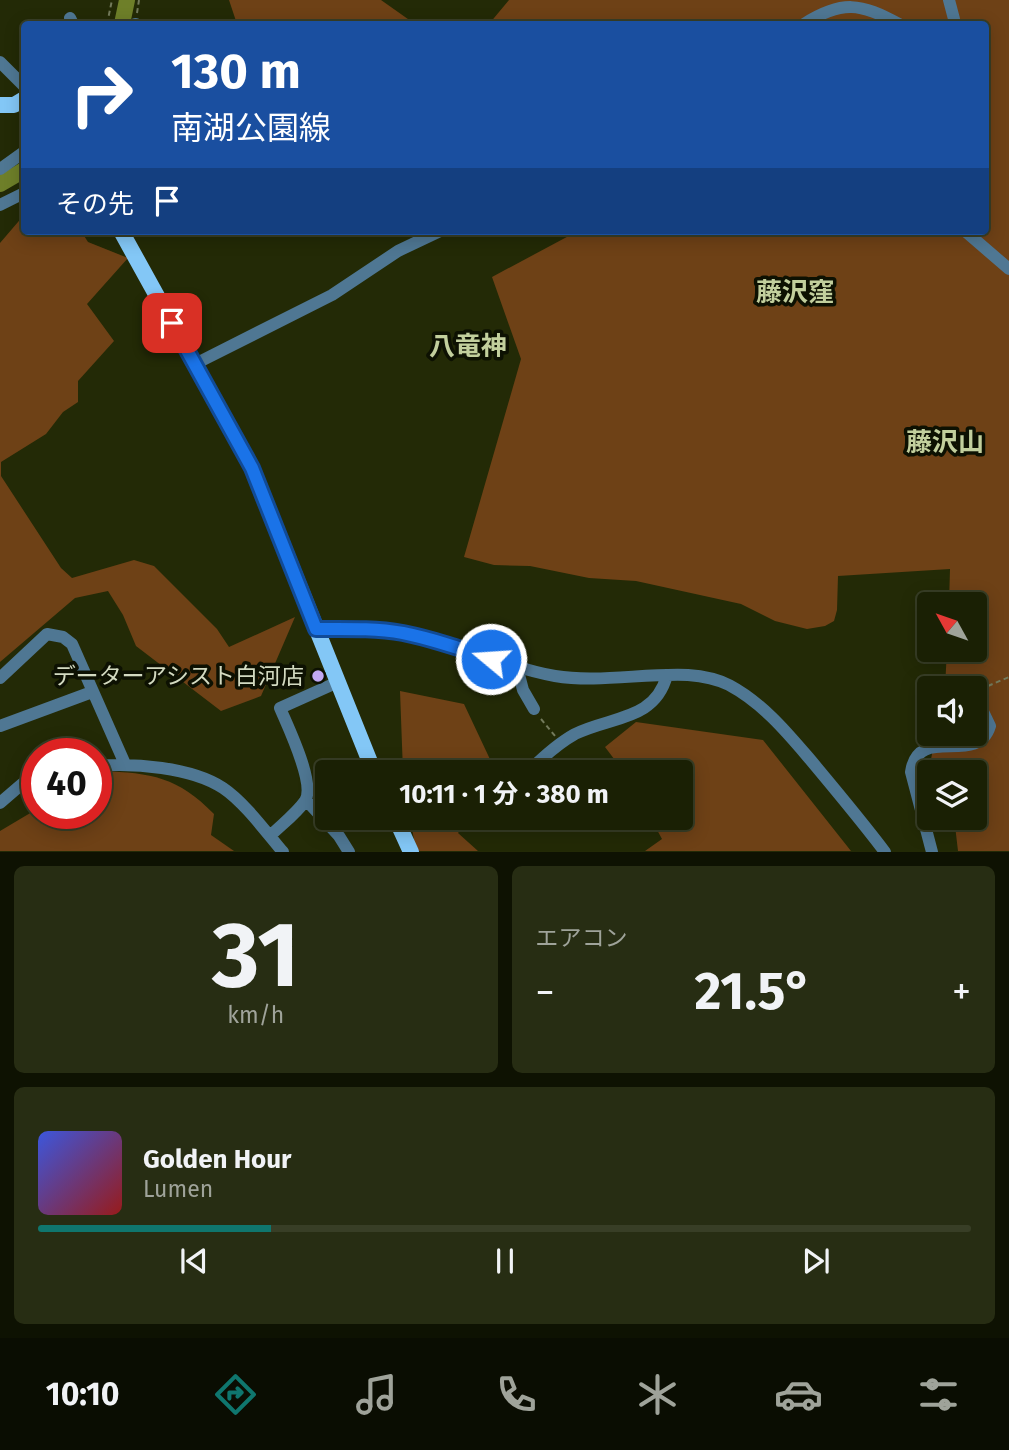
<!DOCTYPE html>
<html lang="ja">
<head>
<meta charset="utf-8">
<style>
	:root { --surface:#1a2004; --page:#272d13; --text:#f1f3f6; --muted:#9fa39a; --line:#383e26; --accent:#0f766e }
	body { margin:0; font-family:"Fira Sans","Noto Sans JP",sans-serif; background:var(--page); color:var(--text); height:100vh; display:flex; flex-direction:column; font-size:26px; white-space:nowrap }
	* { box-sizing:border-box; margin:0 }
	p { font-size:23px; color:var(--muted) }
	.icon { flex:none; width:38px; height:38px; fill:none; stroke:currentColor; stroke-width:2; stroke-linecap:round; stroke-linejoin:round }
	.map { position:relative; height:852px; overflow:hidden }
	.sheet { display:flex; flex-direction:column; gap:14px; padding:14px; background:#0e1202; flex:1 }
	.sheet>* { flex:none }
	.guide { position:absolute; left:21px; top:21px; width:968px; height:214px; border-radius:7px; box-shadow:0 4px 18px #0003,0 0 0 2px var(--line); background:#1a4fa0; color:#fff; overflow:hidden }
	.needle { width:46px; rotate:310deg }
	.buttons { position:absolute; left:917px; top:592px; display:grid; gap:14px }
	.buttons a { display:grid; place-items:center; width:70px; height:70px; border-radius:7px; background:var(--surface); box-shadow:0 4px 18px #0003,0 0 0 2px var(--line); font-size:35px }
	.speed { position:absolute; left:21px; top:738px; display:flex; gap:14px; font-size:35px; font-weight:700; text-align:center }
	.speed>* { display:grid; place-content:center; width:91px; height:91px; border-radius:50%; background:var(--surface); box-shadow:0 4px 18px #0003,0 0 0 2px var(--line); line-height:1 }
	.speed .limit { border:10px solid #d22; background:#fff; color:#111 }
	.pin { position:absolute; display:grid; place-items:center; width:60px; height:60px; color:#fff; margin:-30px; border-radius:14px; box-shadow:0 4px 10px #0006 }
	.me { position:absolute; width:77px; margin:-38px; rotate:288deg; stroke-linejoin:round; filter:drop-shadow(0 0 5px #0008) }
	.turn { display:flex; align-items:center; gap:24px; height:147px; padding:0 35px; font-size:32px }
	.turn .icon { width:91px; height:91px; stroke-width:2.5 }
	.turn b { display:block; font-size:49px; line-height:60px }
	.then { display:flex; align-items:center; height:66px; padding:0 35px; background:#0003; gap:14px; font-size:26px }
	.big { font-size:52px; font-weight:700; line-height:1.1 }
	.sheet .widget { flex:1; display:flex; flex-direction:column; justify-content:center; gap:10px; min-width:0; padding:0 24px; border-radius:10px; background:var(--page) }
	.sheet .dial { align-items:center; gap:0 }
	.dial b { font-size:91px; line-height:1 }
	.song { display:flex; align-items:center; gap:21px }
	.cover { width:84px; height:84px; border-radius:10px; background:linear-gradient(135deg,hsl(230 70% 55%),hsl(0 70% 35%)) }
	.played { height:7px; border-radius:4px; background:linear-gradient(90deg,var(--accent) 25%,var(--line) 25%) }
	.keys { display:flex; justify-content:space-around; direction:ltr }
	.heat { display:flex; justify-content:space-between; align-items:center; font-size:38px; direction:ltr }
	.sheet .tiles { flex:1; display:grid; gap:14px; grid-template-columns:1fr 1fr }
	.widget:last-child { grid-column:span 2 }
	.trip { position:absolute; left:315px; top:760px; width:378px; height:70px; border-radius:7px; background:var(--surface); box-shadow:0 4px 18px #0003,0 0 0 2px var(--line); font-weight:700; line-height:70px; text-align:center }
	.menu { display:flex; height:112px; justify-content:space-around; align-items:center; background:#0a0d02; color:var(--muted) }
	.menu .icon { width:49px; height:49px }
	.menu .selected { color:var(--accent) }
	.menu b { font-size:32px; color:var(--text) }
	.map>svg:first-child { display:block }
	.forest { fill:#6e4116 }
	.lines { fill:none; stroke-linecap:round; stroke-linejoin:round }
	.river { stroke:#6e7f29; stroke-width:16 }
	.path { stroke:#737a5b; stroke-width:2; stroke-dasharray:5 3.5; stroke-linecap:butt }
	.minor { stroke:#4f7793; stroke-width:12 }
	.major { stroke:#83c7f6; stroke-width:16 }
	.route-casing { stroke:#114b97; stroke-width:18 }
	.route { stroke:#1a73e8; stroke-width:12 }
	.poi-dot { fill:#c1a8f3; stroke:#0d1102; stroke-width:2.5 }
	.labels { text-anchor:middle; dominant-baseline:central; stroke-width:7; stroke-linejoin:round; paint-order:stroke }
	.poi-label { font-size:23px; fill:#d3dac1; stroke:#0d1102; text-anchor:end }
	.quarter-label { font-size:26px; font-weight:bold; fill:#c2cf9d; stroke:#0d1102 }
</style>
</head>
<body>
<div class="map">
<svg width="1009" height="852" viewBox="0 0 1009 852">
	<rect width="100%" height="100%" fill="#232a06"/>
	<path class="forest" d="M 229,0 L 381,0 L 415,24 L 237,24 Z
		M 509,0 L 1009,0 L 1009,851 L 958,851 L 954,817 L 975,817 L 975,772 L 929,770 L 936,733 L 975,733 L 975,688 L 945,688 L 947,649 L 975,649 L 975,604 L 949,604 L 950,569 L 838,576 L 837,610 L 834,621 L 825,626 L 807,629 L 775,621 L 741,604 L 636,581 L 589,578 L 530,566 L 494,565 L 464,557 L 521,359 L 492,277 L 578,231 L 985,231 L 985,24 L 489,24 Z
		M 24,215 L 24,231 L 81,231 L 88,242 L 128,258 L 87,304 L 114,341 L 78,381 L 78,402 L 63,412 L 46,434 L 1,462 L 1,476 L 61,568 L 72,578 L 134,560 L 154,566 L 217,629 L 229,647 L 295,617 L 261,696 L 221,711 L 136,646 L 123,615 L 108,591 L 75,598 L 0,662 L 0,243 Z
		M 400,691 L 464,704 L 496,772 L 403,772 Z
		M 636,722 L 763,740 L 851,851 L 645,851 L 662,839 L 650,817 L 681,817 L 681,772 L 624,772 L 605,747 Z
		M 101,771 C 152,773 178,777 214,814 L 211,835 L 234,851 L 0,851 L 0,831 L 37,809 L 37,814 L 96,814 L 96,774 Z
		M 410,817 L 470,817 L 458,833 L 478,851 L 416,851 Z"/>
	<g class="lines">
		<path class="river" d="M 122,24 L 127,0
			M 0,184 L 24,170"/>
		<path class="path" d="M 137,13 L 139,0
			M 107,24 L 112,0
			M 988,686 L 1009,677
			M 541,719 L 555,736"/>
		<path class="minor" d="M 949,0 L 954,19 L 953,24
			M 70,18 L 73,24
			M 135,24 L 136,24
			M 804,24 C 842,0 861,3 899,24
			M 0,62 L 24,86
			M 0,169 L 24,152
			M 0,205 L 24,193
			M 965,231 L 1009,269
			M 195,364 L 332,295 L 398,251 L 440,231
			M 316,629 C 358,629 397,631 437,642 C 477,652 514,669 555,676 C 598,683 644,673 688,675 C 702,676 717,679 729,685 C 761,702 785,730 808,757 C 834,788 860,819 885,852
			M 517,667 L 523,690 L 534,709
			M 0,678 L 47,634 L 63,637 L 72,644 L 125,764
			M 0,726 L 92,692
			M 96,766 C 134,763 191,767 223,788 C 244,802 266,832 283,852
			M 528,772 C 543,757 557,744 575,734 C 611,716 655,721 667,675
			M 306,800 L 339,836 L 349,852
			M 0,803 L 22,784 L 37,777
			M 530,817 L 537,826
			M 270,836 C 281,825 296,814 305,801 C 316,784 288,727 280,708 L 338,682
			M 932,852 L 911,772 C 918,723 977,768 990,726 L 979,703 L 980,695"/>
		<path class="major" d="M 0,105 L 14,105 L 24,99
			M 121,231 L 252,468 L 374,772
			M 395,817 L 411,852"/>
	</g>
	<g class="lines">
		<g class="route-casing">
			<path id="route" d="M 172,323 L 252,468 L 316,629 C 345,629 374,628 403,633 C 433,639 462,649 491,659"/>
		</g>
		<use href="#route" class="route"/>
	</g>
	<circle class="poi-dot" cx="318" cy="676" r="7"/>
	<g class="labels">
		<g class="poi-label">
			<text x="304" y="676">データーアシスト白河店</text>
		</g>
		<g class="quarter-label">
			<text x="795" y="292">藤沢窪</text>
			<text x="468" y="346">八竜神</text>
			<text x="945" y="442">藤沢山</text>
		</g>
	</g>
</svg>
<div class="buttons">
<a><svg class="needle" viewBox="-14 -14 28 28"><path d="M0-13l5 13h-10z" fill="#e53935"/><path d="M0 13l5-13h-10z" fill="#9fa39a"/></svg></a>
<a><svg class="icon" aria-label="sound" viewBox="0 0 24 24"><path d="M4 9h4l5-4v14l-5-4H4zM17 9q2 3 0 6"/></svg></a>
<a><svg class="icon" aria-label="layers" viewBox="0 0 24 24"><path d="M12 4l9 5-9 5-9-5zM3 14l9 5 9-5"/></svg></a>
</div>
<div class="speed"><div class="limit">40</div></div>
<div class="pin" style="left:172px;top:323px;background:#d93025"><svg class="icon" aria-label="arrive" viewBox="0 0 24 24"><path d="M6 21V4h12l-3 4 3 4H6"/></svg></div>
<svg class="me" style="left:491px;top:659px" viewBox="-20 -20 40 40"><circle r="17" fill="#1a73e8" stroke="#fff" stroke-width="3"/><path d="M0-11L8 9 0 5-8 9z" fill="#fff"/></svg>
<div class="trip">10:11 · 1 分 · 380 m</div>
<div class="guide">
<div class="turn"><svg class="icon" aria-label="right" viewBox="0 0 24 24"><path d="M7 20v-9h11M14 6l5 5-5 5"/></svg><div><b>130 m</b>南湖公園線</div></div>
<div class="then">その先<svg class="icon" aria-label="arrive" viewBox="0 0 24 24"><path d="M6 21V4h12l-3 4 3 4H6"/></svg></div>
</div>
</div>
<section class="sheet">
<div class="tiles">
<div class="widget dial"><b>31</b><p>km/h</p></div>
<div class="widget"><p>エアコン</p>
<div class="heat"><a>−</a><b class="big">21.5°</b><a>+</a></div>
</div>
<div class="widget">
<div class="song"><i class="cover"></i><div><b>Golden Hour</b><p>Lumen</p></div></div>
<div class="played"></div>
<div class="keys"><svg class="icon" aria-label="previous" viewBox="0 0 24 24"><path d="M18 5L8 12l10 7zM5 5v14"/></svg><svg class="icon" aria-label="pause" viewBox="0 0 24 24"><path d="M8 5v14M16 5v14"/></svg><svg class="icon" aria-label="next" viewBox="0 0 24 24"><path d="M6 5l10 7-10 7zM19 5v14"/></svg></div>
</div>
</div>
</section>
<nav class="menu">
<b>10:10</b>
<svg class="icon selected" aria-label="directions" viewBox="0 0 24 24"><path d="M12 3l9 9-9 9-9-9zM9 14v-3h6M13 9l2 2-2 2"/></svg>
<svg class="icon" aria-label="music" viewBox="0 0 24 24"><path d="M9 18V5l10-2v13"/><circle cx="6" cy="18" r="3"/><circle cx="16" cy="16" r="3"/></svg>
<svg class="icon" aria-label="phone" viewBox="0 0 24 24"><path d="M5 4h4l2 5-3 2q2 4 5 5l2-3 5 2v4C11 20 4 13 5 4z"/></svg>
<svg class="icon" aria-label="climate" viewBox="0 0 24 24"><path d="M12 3v18M4 7l16 10M4 17L20 7"/></svg>
<svg class="icon" aria-label="car" viewBox="0 0 24 24"><path d="M5 17H2v-5l4-1 3-4h7l3 4 3 1v5h-3M9 17h6M6 11h13"/><circle cx="7" cy="17" r="2"/><circle cx="17" cy="17" r="2"/></svg>
<svg class="icon" aria-label="filters" viewBox="0 0 24 24"><path d="M4 7h16M4 17h16"/><circle cx="9" cy="7" r="2"/><circle cx="15" cy="17" r="2"/></svg>
</nav>
</body>
</html>
